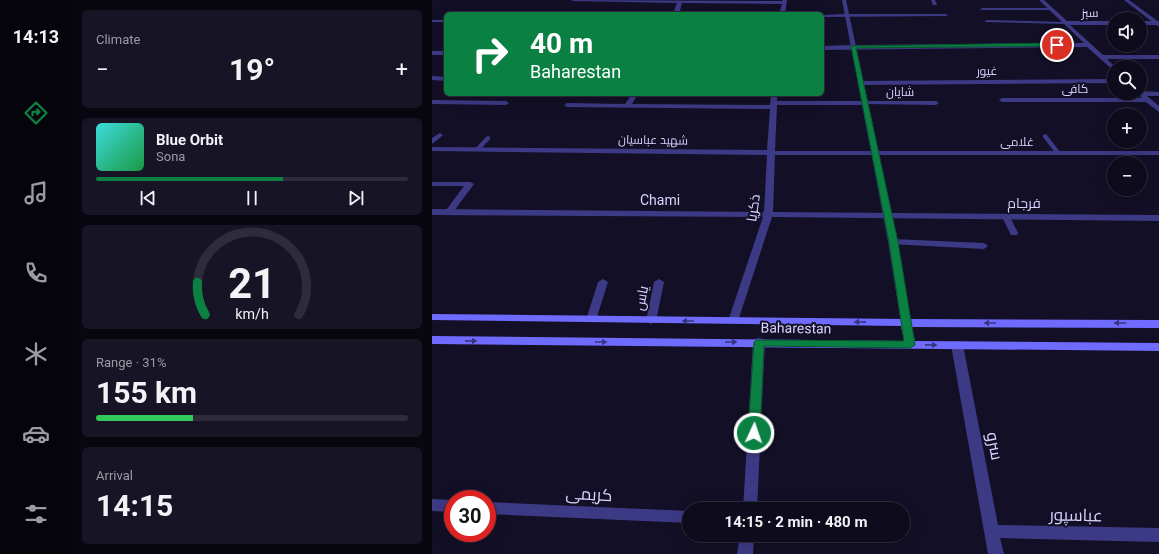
<!DOCTYPE html>
<html lang="en">
<head>
<meta charset="utf-8">
<style>
	:root { --surface:#0e0b1c; --page:#171425; --text:#f1f3f6; --muted:#9b9ba3; --line:#2e2b3b; --accent:#0b8043 }
	body { margin:0; font-family:Roboto,Cairo,sans-serif; background:var(--page); color:var(--text); height:100vh; display:flex; flex-direction:column; font-size:15px; white-space:nowrap }
	* { box-sizing:border-box; margin:0 }
	p { font-size:13px; color:var(--muted) }
	.icon { flex:none; width:22px; height:22px; fill:none; stroke:currentColor; stroke-width:2; stroke-linecap:round; stroke-linejoin:round }
	.map { position:relative; flex:1; overflow:hidden }
	.sheet { display:flex; flex-direction:column; gap:10px; padding:10px; background:#08060f; width:360px }
	.sheet>* { flex:none }
	.guide { position:absolute; left:12px; top:12px; width:380px; height:84px; border-radius:6px; box-shadow:0 4px 16px #0002,0 0 0 1px var(--line); background:#0b8043; color:#fff; overflow:hidden }
	.tools { position:absolute; left:675px; top:12px; display:grid; gap:8px }
	.tools a { display:grid; place-items:center; width:40px; height:40px; border-radius:50%; background:var(--surface); box-shadow:0 4px 16px #0002,0 0 0 1px var(--line); font-size:20px }
	.speed { position:absolute; left:12px; top:490px; display:flex; gap:8px; font-size:20px; font-weight:700; text-align:center }
	.speed>* { display:grid; place-content:center; width:52px; height:52px; border-radius:50%; background:var(--surface); box-shadow:0 4px 16px #0002,0 0 0 1px var(--line); line-height:1 }
	.speed .limit { border:6px solid #d22; background:#fff; color:#111 }
	.pin { position:absolute; display:grid; place-items:center; width:34px; height:34px; color:#fff; margin:-17px; border:2px solid #fff; border-radius:50%; box-shadow:0 1px 4px #0007 }
	.me { position:absolute; width:44px; margin:-22px; rotate:3deg; stroke-linejoin:round; filter:drop-shadow(0 0 3px #0008) }
	.turn { display:flex; align-items:center; gap:14px; height:84px; padding:0 20px; font-size:18px }
	.turn .icon { width:52px; height:52px; stroke-width:2.5 }
	.turn b { display:block; font-size:28px; line-height:34px }
	.big { font-size:30px; font-weight:700; line-height:1.1 }
	.sheet .widget { flex:1; display:flex; flex-direction:column; justify-content:center; gap:6px; min-width:0; padding:0 14px; border-radius:6px; background:var(--page) }
	.sheet .dial { align-items:center; gap:0 }
	.dial svg { height:104px; overflow:visible; fill:none; stroke:var(--line); stroke-width:7; stroke-linecap:round; text-anchor:middle }
	.dial text { fill:var(--text); stroke:none }
	.song { display:flex; align-items:center; gap:12px }
	.cover { width:48px; height:48px; border-radius:6px; background:linear-gradient(135deg,hsl(180 70% 55%),hsl(140 70% 35%)) }
	.played { height:4px; border-radius:2px; background:linear-gradient(90deg,var(--accent) 60%,var(--line) 60%) }
	.keys { display:flex; justify-content:space-around; direction:ltr }
	.heat { display:flex; justify-content:space-between; align-items:center; font-size:22px; direction:ltr }
	.charge { height:6px; border-radius:3px; background:linear-gradient(90deg,#34c759 31%,var(--line) 0) }
	.trip { position:absolute; left:250px; top:502px; width:228px; height:40px; border-radius:20px; background:var(--surface); box-shadow:0 4px 16px #0002,0 0 0 1px var(--line); font-weight:700; line-height:40px; text-align:center }
	main { display:flex; flex:1; min-height:0 }
	.tab-bar { display:flex; flex-direction:column; width:72px; justify-content:space-around; align-items:center; background:#06040b; color:var(--muted) }
	.tab-bar .icon { width:28px; height:28px }
	.tab-bar .current { color:var(--accent) }
	.tab-bar b { font-size:18px; color:var(--text) }
	.map>svg:first-child { display:block }
	.lines { fill:none; stroke-linecap:round; stroke-linejoin:round }
	.service { fill:#3d3a85; fill-rule:evenodd }
	.minor { fill:#3d3a85; fill-rule:evenodd }
	.tertiary { fill:#3d3a85; fill-rule:evenodd }
	.secondary { fill:#6f6bff; fill-rule:evenodd }
	.oneway { fill:#38347d }
	.route { fill:#0b8043; stroke:#07532c }
	.labels { text-anchor:middle; dominant-baseline:central; stroke-width:4; stroke-linejoin:round; paint-order:stroke }
	.far-street-label { font-size:12px; fill:#d9d4ff; stroke:#130f26 }
	.street-label { font-size:14px; fill:#d9d4ff; stroke:#130f26 }
	.near-street-label { font-size:17px; fill:#d9d4ff; stroke:#130f26 }
</style>
</head>
<body>
<main>
<nav class="tab-bar">
<b>14:13</b>
<svg class="icon current" aria-label="directions" viewBox="0 0 24 24"><path d="M12 3l9 9-9 9-9-9zM9 14v-3h6M13 9l2 2-2 2"/></svg>
<svg class="icon" aria-label="music" viewBox="0 0 24 24"><path d="M9 18V5l10-2v13"/><circle cx="6" cy="18" r="3"/><circle cx="16" cy="16" r="3"/></svg>
<svg class="icon" aria-label="phone" viewBox="0 0 24 24"><path d="M5 4h4l2 5-3 2q2 4 5 5l2-3 5 2v4C11 20 4 13 5 4z"/></svg>
<svg class="icon" aria-label="climate" viewBox="0 0 24 24"><path d="M12 3v18M4 7l16 10M4 17L20 7"/></svg>
<svg class="icon" aria-label="car" viewBox="0 0 24 24"><path d="M5 17H2v-5l4-1 3-4h7l3 4 3 1v5h-3M9 17h6M6 11h13"/><circle cx="7" cy="17" r="2"/><circle cx="17" cy="17" r="2"/></svg>
<svg class="icon" aria-label="filters" viewBox="0 0 24 24"><path d="M4 7h16M4 17h16"/><circle cx="9" cy="7" r="2"/><circle cx="15" cy="17" r="2"/></svg>
</nav>
<section class="sheet">
<div class="widget"><p>Climate</p>
<div class="heat"><a>−</a><b class="big">19°</b><a>+</a></div>
</div>
<div class="widget">
<div class="song"><i class="cover"></i><div><b>Blue Orbit</b><p>Sona</p></div></div>
<div class="played"></div>
<div class="keys"><svg class="icon" aria-label="previous" viewBox="0 0 24 24"><path d="M18 5L8 12l10 7zM5 5v14"/></svg><svg class="icon" aria-label="pause" viewBox="0 0 24 24"><path d="M8 5v14M16 5v14"/></svg><svg class="icon" aria-label="next" viewBox="0 0 24 24"><path d="M6 5l10 7-10 7zM19 5v14"/></svg></div>
</div>
<div class="widget dial"><svg viewBox="0 0 100 80">
<path d="M14 69A42 42 0 1 1 86 69"/>
<path d="M14 69A42 42 0 0 1 8 44" stroke="#0b8043"/>
<text x="50" y="56" font-size="32" font-weight="700">21</text>
<text x="50" y="72" font-size="11">km/h</text>
</svg></div>
<div class="widget"><p>Range · 31%</p><b class="big">155 km</b><div class="charge"></div></div>
<div class="widget"><p>Arrival</p><b class="big">14:15</b></div>
</section>
<div class="map">
<svg width="727" height="554" viewBox="0 0 727 554">
	<rect width="100%" height="100%" fill="#130f26"/>
	<g class="lines">
		<path class="service" d="M 499,0 L 503,0 L 505,5 L 501,5 Z
			M 550,8 L 619,8 L 621,9 L 619,10 L 548,10 Z
			M 414,14 L 514,14 L 516,15 L 514,16 L 390,17 L 390,15 Z
			M 0,20 L 14,20 L 14,22 L 0,22 Z
			M 555,20 L 633,22 L 635,23 L 633,24 L 553,22 L 553,21 Z
			M 0,100 L 74,101 L 77,103 L 74,105 L 0,104 Z
			M 433,101 L 504,101 L 507,103 L 504,105 L 431,104 L 431,102 Z
			M 8,133 L 11,135 L 10,136 L 0,144 L 0,138 Z
			M 613,134 L 615,135 L 628,152 L 628,154 L 624,154 L 611,137 L 611,135 Z
			M 56,136 L 58,137 L 58,139 L 47,151 L 43,151 L 43,149 L 54,137 Z
			M 0,182 L 38,182 L 42,184 L 19,215 L 16,215 L 12,213 L 32,186 L 0,186 Z
			M 571,215 L 577,215 L 586,233 L 585,235 L 579,235 L 570,217 Z
			M 461,239 L 552,243 L 556,246 L 552,249 L 458,244 L 457,242 L 458,240 Z
			M 171,279 L 176,282 L 164,320 L 162,322 L 156,322 L 154,320 L 166,282 Z
			M 227,279 L 232,282 L 224,321 L 219,324 L 214,321 L 222,282 Z"/>
		<path class="minor" d="M 139,0 L 350,1 L 351,0 L 355,0 L 353,14 L 347,14 L 350,4 L 250,3 L 247,14 L 241,14 L 245,3 L 141,1 Z
			M 607,0 L 612,0 L 635,21 L 682,21 L 682,25 L 638,25 L 671,55 L 727,55 L 727,59 L 675,59 L 683,67 L 682,67 L 682,71 L 655,47 L 390,50 L 390,46 L 421,45 L 652,43 Z
			M 708,21 L 727,21 L 727,25 L 708,25 Z
			M 0,51 L 14,51 L 14,55 L 0,55 Z
			M 0,76 L 14,77 L 14,81 L 0,80 Z
			M 682,79 L 682,83 L 428,85 L 425,83 L 428,81 Z
			M 708,91 L 727,92 L 727,96 L 715,96 L 727,106 L 727,112 L 714,102 L 570,102 L 567,100 L 570,98 L 710,98 L 705,93 L 708,93 Z
			M 200,94 L 206,94 L 200,104 L 338,105 L 339,94 L 345,94 L 345,101 L 433,101 L 436,103 L 433,105 L 345,105 L 343,151 L 727,151 L 727,155 L 343,155 L 341,212 L 727,215 L 727,221 L 340,217 L 306,321 L 305,323 L 297,323 L 296,321 L 331,217 L 0,215 L 0,209 L 332,212 L 335,155 L 0,151 L 0,147 L 335,150 L 338,109 L 135,107 L 132,105 L 135,103 L 193,104 Z
			M 327,338 L 331,339 L 333,342 L 325,509 L 311,509 L 321,342 L 323,339 Z
			M 525,341 L 529,342 L 531,345 L 566,525 L 727,528 L 727,542 L 568,538 L 572,554 L 556,554 L 519,345 L 521,342 Z
			M 0,499 L 21,500 L 21,512 L 0,511 Z
			M 55,502 L 257,511 L 257,523 L 55,514 Z
			M 308,535 L 322,535 L 321,554 L 305,554 Z"/>
		<path class="tertiary" d="M 410,0 L 414,0 L 466,242 L 479,323 L 478,326 L 470,326 L 469,323 L 456,242 Z
			M 692,0 L 697,0 L 727,22 L 727,27 Z"/>
		<path class="secondary" d="M 0,314 L 474,319 L 727,320 L 727,328 L 480,327 L 483,341 L 727,343 L 727,351 L 0,344 L 0,336 L 472,341 L 469,326 L 0,320 Z"/>
	</g>
	<defs><path id="oneway-solid" d="M-6-.8H1V-3.2L6.5 0L1 3.2V.8H-6Z"/></defs>
	<g class="oneway">
		<use href="#oneway-solid" transform="translate(256 321) rotate(-180)"/>
		<use href="#oneway-solid" transform="translate(428 322) rotate(-179)"/>
		<use href="#oneway-solid" transform="translate(558 323) rotate(-180)"/>
		<use href="#oneway-solid" transform="translate(688 323) rotate(-180)"/>
		<use href="#oneway-solid" transform="translate(39 341) rotate(1)"/>
		<use href="#oneway-solid" transform="translate(169 342)"/>
		<use href="#oneway-solid" transform="translate(299 342)"/>
		<use href="#oneway-solid" transform="translate(499 345) rotate(1)"/>
	</g>
	<path class="route" d="M 625,43 L 627,44 L 627,46 L 424,48 L 466,242 L 483,345 L 478,348 L 332,346 L 328,433 L 326,437 L 322,438 L 318,437 L 316,433 L 322,342 L 324,340 L 472,341 L 457,242 L 419,46 Z"/>
	<g class="labels">
		<g class="far-street-label">
			<text x="658" y="13">سبز</text>
			<text transform="translate(555 71) rotate(-1)">غیور</text>
			<text x="643" y="89">کافی</text>
			<text x="468" y="92">شایان</text>
			<text transform="translate(221 140) rotate(1)">شهید عباسیان</text>
			<text x="585" y="142">غلامی</text>
		</g>
		<g class="street-label">
			<text x="228" y="200">Chami</text>
			<text x="592" y="203">فرجام</text>
			<text transform="translate(321 208) rotate(-82)">ذکریا</text>
			<text transform="translate(209 298) rotate(-79)">یاس</text>
			<text transform="translate(364 328) rotate(1)">Baharestan</text>
		</g>
		<g class="near-street-label">
			<text transform="translate(563 446) rotate(79)">سرو</text>
			<text transform="translate(157 494) rotate(3)">کریمی</text>
			<text transform="translate(644 515) rotate(1)">عباسپور</text>
		</g>
	</g>
</svg>
<div class="tools">
<a><svg class="icon" aria-label="sound" viewBox="0 0 24 24"><path d="M4 9h4l5-4v14l-5-4H4zM17 9q2 3 0 6"/></svg></a>
<a><svg class="icon" aria-label="search" viewBox="0 0 24 24"><circle cx="10" cy="10" r="6"/><path d="M15 15l6 6"/></svg></a>
<a>+</a>
<a>−</a>
</div>
<div class="speed"><div class="limit">30</div></div>
<div class="pin" style="left:625px;top:45px;background:#d93025"><svg class="icon" aria-label="arrive" viewBox="0 0 24 24"><path d="M6 21V4h12l-3 4 3 4H6"/></svg></div>
<svg class="me" style="left:322px;top:433px" viewBox="-20 -20 40 40"><circle r="17" fill="#0b8043" stroke="#fff" stroke-width="3"/><path d="M0-11L8 9 0 5-8 9z" fill="#fff"/></svg>
<div class="trip">14:15 · 2 min · 480 m</div>
<div class="guide">
<div class="turn"><svg class="icon" aria-label="right" viewBox="0 0 24 24"><path d="M7 20v-9h11M14 6l5 5-5 5"/></svg><div><b>40 m</b>Baharestan</div></div>
</div>
</div>
</main>
</body>
</html>
